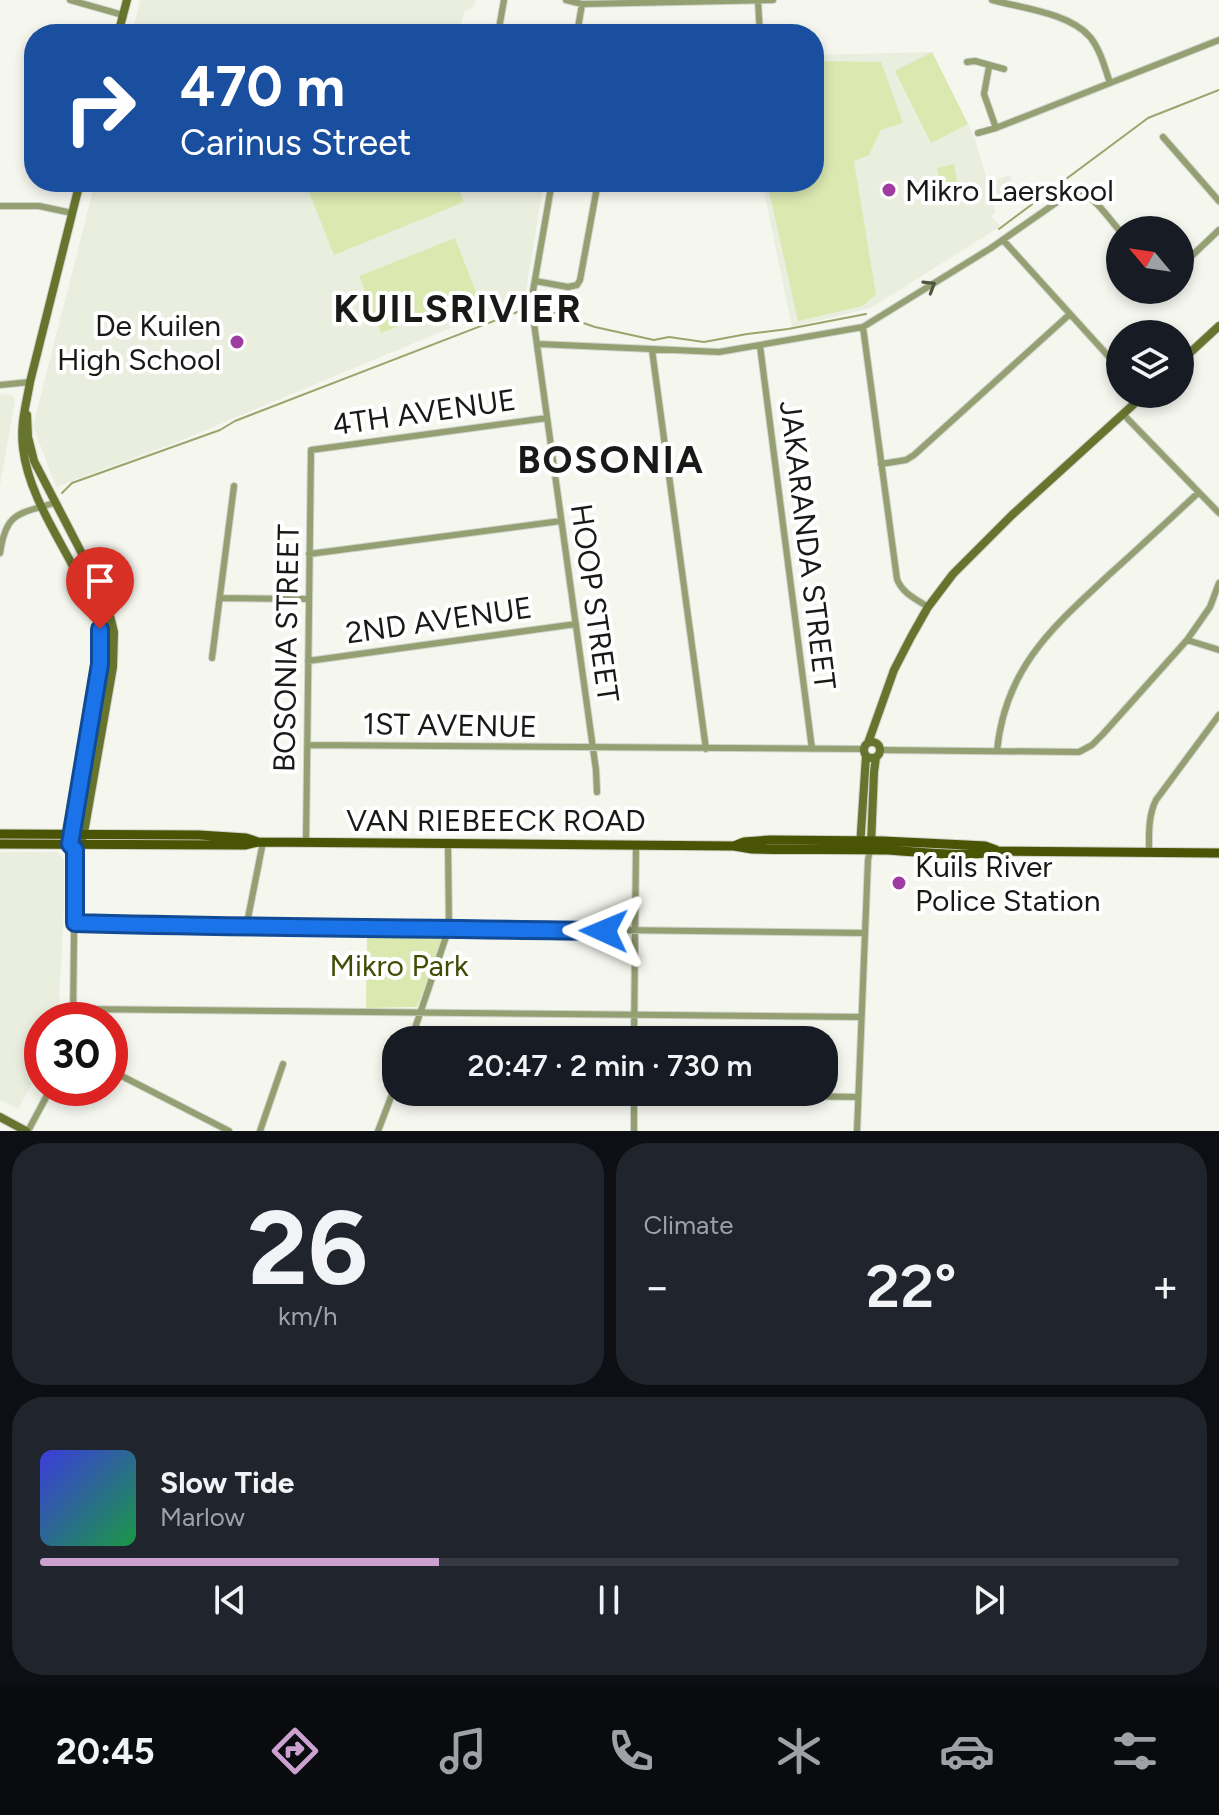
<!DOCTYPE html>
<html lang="en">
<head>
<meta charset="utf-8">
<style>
	:root { --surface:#171b24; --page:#20242c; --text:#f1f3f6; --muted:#9ea1a6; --line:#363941; --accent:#cca1d0 }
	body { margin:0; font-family:Figtree,sans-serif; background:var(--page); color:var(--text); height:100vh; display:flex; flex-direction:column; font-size:30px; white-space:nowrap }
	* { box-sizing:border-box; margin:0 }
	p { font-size:26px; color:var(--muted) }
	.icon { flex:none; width:44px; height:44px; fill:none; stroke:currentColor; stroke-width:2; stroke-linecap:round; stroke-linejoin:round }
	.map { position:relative; height:1131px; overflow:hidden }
	.side { display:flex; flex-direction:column; gap:12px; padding:12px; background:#0d0f14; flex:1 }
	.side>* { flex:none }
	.guide { position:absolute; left:24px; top:24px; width:800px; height:168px; border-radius:32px; box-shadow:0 4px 12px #0003; background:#1a4fa0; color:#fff; overflow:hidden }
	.needle { width:52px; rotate:299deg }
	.controls { position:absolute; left:1106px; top:216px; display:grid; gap:16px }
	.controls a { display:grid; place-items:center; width:88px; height:88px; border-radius:50%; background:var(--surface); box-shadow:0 4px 12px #0003; font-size:40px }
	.speed { position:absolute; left:24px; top:1002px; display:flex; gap:16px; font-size:40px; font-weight:700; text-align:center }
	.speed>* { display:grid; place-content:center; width:104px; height:104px; border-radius:50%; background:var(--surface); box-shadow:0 4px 12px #0003; line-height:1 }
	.speed .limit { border:12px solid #d22; background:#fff; color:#111 }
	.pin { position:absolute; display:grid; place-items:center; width:68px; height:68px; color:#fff; margin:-82px -34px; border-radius:50% 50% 50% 0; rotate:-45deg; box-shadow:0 0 8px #0007 }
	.pin .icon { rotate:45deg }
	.me { position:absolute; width:88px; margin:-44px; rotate:271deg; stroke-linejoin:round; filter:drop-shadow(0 0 6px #0008) }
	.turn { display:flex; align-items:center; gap:28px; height:168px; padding:0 24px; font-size:36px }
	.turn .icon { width:104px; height:104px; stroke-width:2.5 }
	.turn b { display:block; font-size:56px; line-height:68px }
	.big { font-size:60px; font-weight:600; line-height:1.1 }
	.side .tile { flex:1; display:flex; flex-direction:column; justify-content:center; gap:12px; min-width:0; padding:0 28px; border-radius:32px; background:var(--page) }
	.side .dial { align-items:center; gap:0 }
	.dial b { font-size:104px; line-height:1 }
	.song { display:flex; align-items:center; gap:24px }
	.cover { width:96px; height:96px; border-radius:12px; background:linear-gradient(135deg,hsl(240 70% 55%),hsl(140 70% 35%)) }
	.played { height:8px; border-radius:4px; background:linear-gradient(90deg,var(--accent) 35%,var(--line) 35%) }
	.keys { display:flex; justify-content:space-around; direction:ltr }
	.heat { display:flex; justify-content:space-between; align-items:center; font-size:44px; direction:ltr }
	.side .tiles { flex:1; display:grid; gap:12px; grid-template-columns:1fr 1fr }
	.tile:last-child { grid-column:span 2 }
	.trip { position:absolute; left:382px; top:1026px; width:456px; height:80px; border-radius:32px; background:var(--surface); box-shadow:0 4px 12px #0003; font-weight:600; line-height:80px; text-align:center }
	.tab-bar { display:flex; height:128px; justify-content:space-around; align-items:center; background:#090b0e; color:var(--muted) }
	.tab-bar .icon { width:56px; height:56px }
	.tab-bar .selected { color:var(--accent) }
	.tab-bar b { font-size:36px; color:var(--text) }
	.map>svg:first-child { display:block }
	.built { fill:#eaeedf }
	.green { fill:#dbe8b0 }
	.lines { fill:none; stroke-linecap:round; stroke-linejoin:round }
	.stream { stroke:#99a56a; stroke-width:2 }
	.street-casing { stroke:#d2d3cc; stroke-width:8 }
	.secondary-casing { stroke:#d2d3cc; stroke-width:10 }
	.primary-casing { stroke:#d2d3cc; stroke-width:11 }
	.street { stroke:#949f72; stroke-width:6 }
	.secondary { stroke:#67742e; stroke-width:8 }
	.primary { stroke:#495405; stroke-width:9 }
	.oneway { stroke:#505540 }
	.route-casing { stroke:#114b97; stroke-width:20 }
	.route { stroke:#1a73e8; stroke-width:14 }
	.poi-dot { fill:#9f3ca1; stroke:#fff; stroke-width:3 }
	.labels { text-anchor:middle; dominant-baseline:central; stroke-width:8; stroke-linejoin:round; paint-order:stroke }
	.poi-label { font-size:30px; fill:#191917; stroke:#fff; text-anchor:start }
	.street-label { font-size:30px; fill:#191917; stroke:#fff }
	.park-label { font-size:30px; fill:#424c04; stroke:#fff }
	.district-label { font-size:38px; font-weight:bold; letter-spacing:2px; fill:#191917; stroke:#fff }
</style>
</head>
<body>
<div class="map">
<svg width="1219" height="1131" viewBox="0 0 1219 1131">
	<rect width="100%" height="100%" fill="#f5f7ef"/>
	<path class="built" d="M 140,0 L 476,0 L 474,7 L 464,12 L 459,34 L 132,34 Z
		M 932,52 L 974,136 L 988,183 L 1010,175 L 1017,197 L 994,206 L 995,213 L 991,217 L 1001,226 L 871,308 L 792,327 L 762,182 L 814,182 L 814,55 Z
		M 95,182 L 544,182 L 525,297 L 172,444 L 56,487 L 33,426 Z
		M 11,394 L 15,400 L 0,486 L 0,395 Z
		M 0,852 L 58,852 L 64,859 L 64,908 L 58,1020 L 42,1020 L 42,1065 L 18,1109 L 0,1100 Z"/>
	<path class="green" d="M 932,52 L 968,124 L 931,143 L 895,71 Z
		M 814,61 L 881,62 L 903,123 L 881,130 L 869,155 L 854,161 L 876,295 L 862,306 L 798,321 L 767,182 L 814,182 Z
		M 954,164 L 960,198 L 944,201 L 937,168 Z
		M 305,182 L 456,182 L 464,202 L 334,255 Z
		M 455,238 L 477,295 L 381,333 L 359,276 Z
		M 367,932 L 439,932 L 442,935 L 443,939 L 417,1007 L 366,1008 Z"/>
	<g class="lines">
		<path class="stream" d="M 999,229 L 1148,118 L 1219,90
			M 548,311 L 595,327 L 654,340 L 669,337 L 704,342 L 747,334 L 788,329 L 866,314
			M 62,493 L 72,483 L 220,430 L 235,421 L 525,309"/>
		<g class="street-casing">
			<path id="street" d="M 70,0 L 123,15
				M 566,0 L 582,4 L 773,0
				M 992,0 C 1021,8 1070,13 1090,37 C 1100,49 1105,68 1110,83
				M 758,1 L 760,34
				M 498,34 L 504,0
				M 577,34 L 582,4
				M 967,62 L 975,61 L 1004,69
				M 989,67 L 984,94 L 996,128
				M 978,133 L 996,128 L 1219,40
				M 1163,137 L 1219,201
				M 552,182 L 533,291 L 532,309 L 596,770 L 597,792
				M 0,206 L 39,206 L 72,213
				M 1003,240 L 1120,369
				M 1180,267 L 1219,230
				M 535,281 L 568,287 L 577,285 L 580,280 L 598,182
				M 863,327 L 897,579 C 902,593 916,599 928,607
				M 538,344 L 719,352 L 863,327 L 991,248 L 1073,191 C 1093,192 1107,217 1120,231
				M 760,346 L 812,749
				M 652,350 L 706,749
				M 0,385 L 30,382
				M 1123,414 L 1219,513
				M 881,464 L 906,460 L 914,455 L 1070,314
				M 0,553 C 6,512 18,514 54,503
				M 309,554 L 561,521
				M 220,598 L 309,599
				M 1187,640 L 1219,650
				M 212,658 L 234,486
				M 308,661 L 576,624
				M 308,745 L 864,749
				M 880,750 L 1079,752 L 1092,745 L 1103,734 L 1187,640 L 1210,607 L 1219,583
				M 997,751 C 1005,667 1054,626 1111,573 C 1140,547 1169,520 1198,493
				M 306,842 L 311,450 L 547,418
				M 70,844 L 75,850 L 73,1020
				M 1149,852 C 1149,834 1148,816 1156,800 L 1219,715
				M 75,923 L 246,928 L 449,928 L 865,933
				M 246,928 L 263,842
				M 73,1009 L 861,1017
				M 411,1040 L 449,928 L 448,843
				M 634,1040 L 636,845
				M 110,1070 L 229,1131
				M 521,1092 L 858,1097
				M 28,1131 L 51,1088
				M 260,1131 L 283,1064
				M 378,1131 L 396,1084
				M 634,1131 L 634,1092
				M 857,1131 L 868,860 L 870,850"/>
		</g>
		<g class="secondary-casing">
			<path id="secondary" d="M 118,34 L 127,0
				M 1180,362 L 1219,326
				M 27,415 L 28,437 L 34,461 L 106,600 L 114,632 L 113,667 L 85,827 L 82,839
				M864 750a8 8 0 1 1 16 0a8 8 0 1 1-16 0Z
				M 868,743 L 894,670 L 911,637 L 928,607 L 953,574 L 1012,515 L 1145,394
				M 70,844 L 100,664 C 101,652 102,640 100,628 C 96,607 86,590 76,572 C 56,533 28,492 23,448 C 20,424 26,406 30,382 L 80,182
				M 871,845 L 874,772 L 876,757
				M 860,847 L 866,756
				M 0,1117 L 26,1131"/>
		</g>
		<g class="primary-casing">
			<path id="primary" d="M 0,834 L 199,835 L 246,838 L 258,842
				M 0,844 L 245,845 L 258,842 L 734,846 L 752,849 C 797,850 842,849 887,850 C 923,852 962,858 997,851 L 1219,853
				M 734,846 L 744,842 L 770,840 L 883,841 L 966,845 L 985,846 L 996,850"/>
		</g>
		<use href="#street" class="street"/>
		<use href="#secondary" class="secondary"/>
		<use href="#primary" class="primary"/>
	</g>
	<defs><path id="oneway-chevron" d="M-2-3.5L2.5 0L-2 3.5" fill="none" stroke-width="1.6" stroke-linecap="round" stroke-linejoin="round" transform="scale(2)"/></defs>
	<use class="oneway" href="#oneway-chevron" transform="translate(930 286) rotate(-32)"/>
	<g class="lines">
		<g class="route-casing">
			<path id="route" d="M 100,629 L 100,664 L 70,844 L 75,850 L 75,923 C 251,928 428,928 604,931"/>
		</g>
		<use href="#route" class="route"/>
	</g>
	<g class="poi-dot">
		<circle cx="889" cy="190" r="8"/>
		<circle cx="237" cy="342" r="8"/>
		<circle cx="899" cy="883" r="8"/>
	</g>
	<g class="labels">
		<g class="poi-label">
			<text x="905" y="190">Mikro Laerskool</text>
			<text x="221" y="325" text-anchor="end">De Kuilen<tspan x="221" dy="34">High School</tspan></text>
			<text x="915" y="866">Kuils River<tspan x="915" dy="34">Police Station</tspan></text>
		</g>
		<g class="street-label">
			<text transform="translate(424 412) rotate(-8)">4TH AVENUE</text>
			<text transform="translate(808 545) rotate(83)">JAKARANDA STREET</text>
			<text transform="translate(595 603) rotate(82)">HOOP STREET</text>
			<text transform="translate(439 620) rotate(-8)">2ND AVENUE</text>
			<text transform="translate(286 648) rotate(-89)">BOSONIA STREET</text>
			<text transform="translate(450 725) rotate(1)">1ST AVENUE</text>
			<text x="496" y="820">VAN RIEBEECK ROAD</text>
		</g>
		<g class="park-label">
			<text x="399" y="965">Mikro Park</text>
		</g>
		<g class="district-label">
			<text x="458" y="309">KUILSRIVIER</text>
			<text x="611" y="460">BOSONIA</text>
		</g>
	</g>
</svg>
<div class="controls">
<a><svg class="needle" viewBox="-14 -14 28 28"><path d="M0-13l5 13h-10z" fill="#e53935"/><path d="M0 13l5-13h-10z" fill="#9ea1a6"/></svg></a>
<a><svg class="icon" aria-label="layers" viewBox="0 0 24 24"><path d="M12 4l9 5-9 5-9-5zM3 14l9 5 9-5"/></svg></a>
</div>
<div class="speed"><div class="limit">30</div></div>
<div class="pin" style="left:100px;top:629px;background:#d93025"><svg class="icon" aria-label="arrive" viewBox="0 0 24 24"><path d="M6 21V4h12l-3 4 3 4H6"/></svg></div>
<svg class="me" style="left:604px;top:931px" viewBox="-20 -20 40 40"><path d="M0-17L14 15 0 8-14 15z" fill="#1a73e8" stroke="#fff" stroke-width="4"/></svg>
<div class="trip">20:47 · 2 min · 730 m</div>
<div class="guide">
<div class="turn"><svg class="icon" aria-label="right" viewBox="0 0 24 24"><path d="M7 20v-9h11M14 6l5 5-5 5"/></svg><div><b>470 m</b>Carinus Street</div></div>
</div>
</div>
<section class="side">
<div class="tiles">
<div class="tile dial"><b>26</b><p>km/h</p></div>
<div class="tile"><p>Climate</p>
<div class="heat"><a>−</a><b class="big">22°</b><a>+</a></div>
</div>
<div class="tile">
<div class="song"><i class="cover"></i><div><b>Slow Tide</b><p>Marlow</p></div></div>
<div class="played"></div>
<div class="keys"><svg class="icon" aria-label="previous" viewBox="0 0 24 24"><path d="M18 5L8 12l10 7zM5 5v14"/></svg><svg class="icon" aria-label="pause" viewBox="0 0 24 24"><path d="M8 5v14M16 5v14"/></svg><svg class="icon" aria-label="next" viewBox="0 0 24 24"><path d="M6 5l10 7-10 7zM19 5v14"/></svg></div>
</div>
</div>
</section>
<nav class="tab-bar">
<b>20:45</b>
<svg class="icon selected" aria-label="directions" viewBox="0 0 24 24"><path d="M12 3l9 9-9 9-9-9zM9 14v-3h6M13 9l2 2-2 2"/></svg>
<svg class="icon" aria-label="music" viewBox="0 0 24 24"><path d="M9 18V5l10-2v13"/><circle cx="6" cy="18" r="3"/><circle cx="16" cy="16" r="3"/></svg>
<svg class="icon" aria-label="phone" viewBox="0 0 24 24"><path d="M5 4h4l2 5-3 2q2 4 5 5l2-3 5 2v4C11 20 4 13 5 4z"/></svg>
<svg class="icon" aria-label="climate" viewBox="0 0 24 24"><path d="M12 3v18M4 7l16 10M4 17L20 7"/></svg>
<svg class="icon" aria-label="car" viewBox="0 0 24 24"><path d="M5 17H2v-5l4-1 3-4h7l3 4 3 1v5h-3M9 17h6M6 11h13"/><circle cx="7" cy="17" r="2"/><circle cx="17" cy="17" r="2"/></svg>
<svg class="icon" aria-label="filters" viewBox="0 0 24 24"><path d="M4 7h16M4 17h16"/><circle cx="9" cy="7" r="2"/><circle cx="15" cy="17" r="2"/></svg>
</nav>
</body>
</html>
